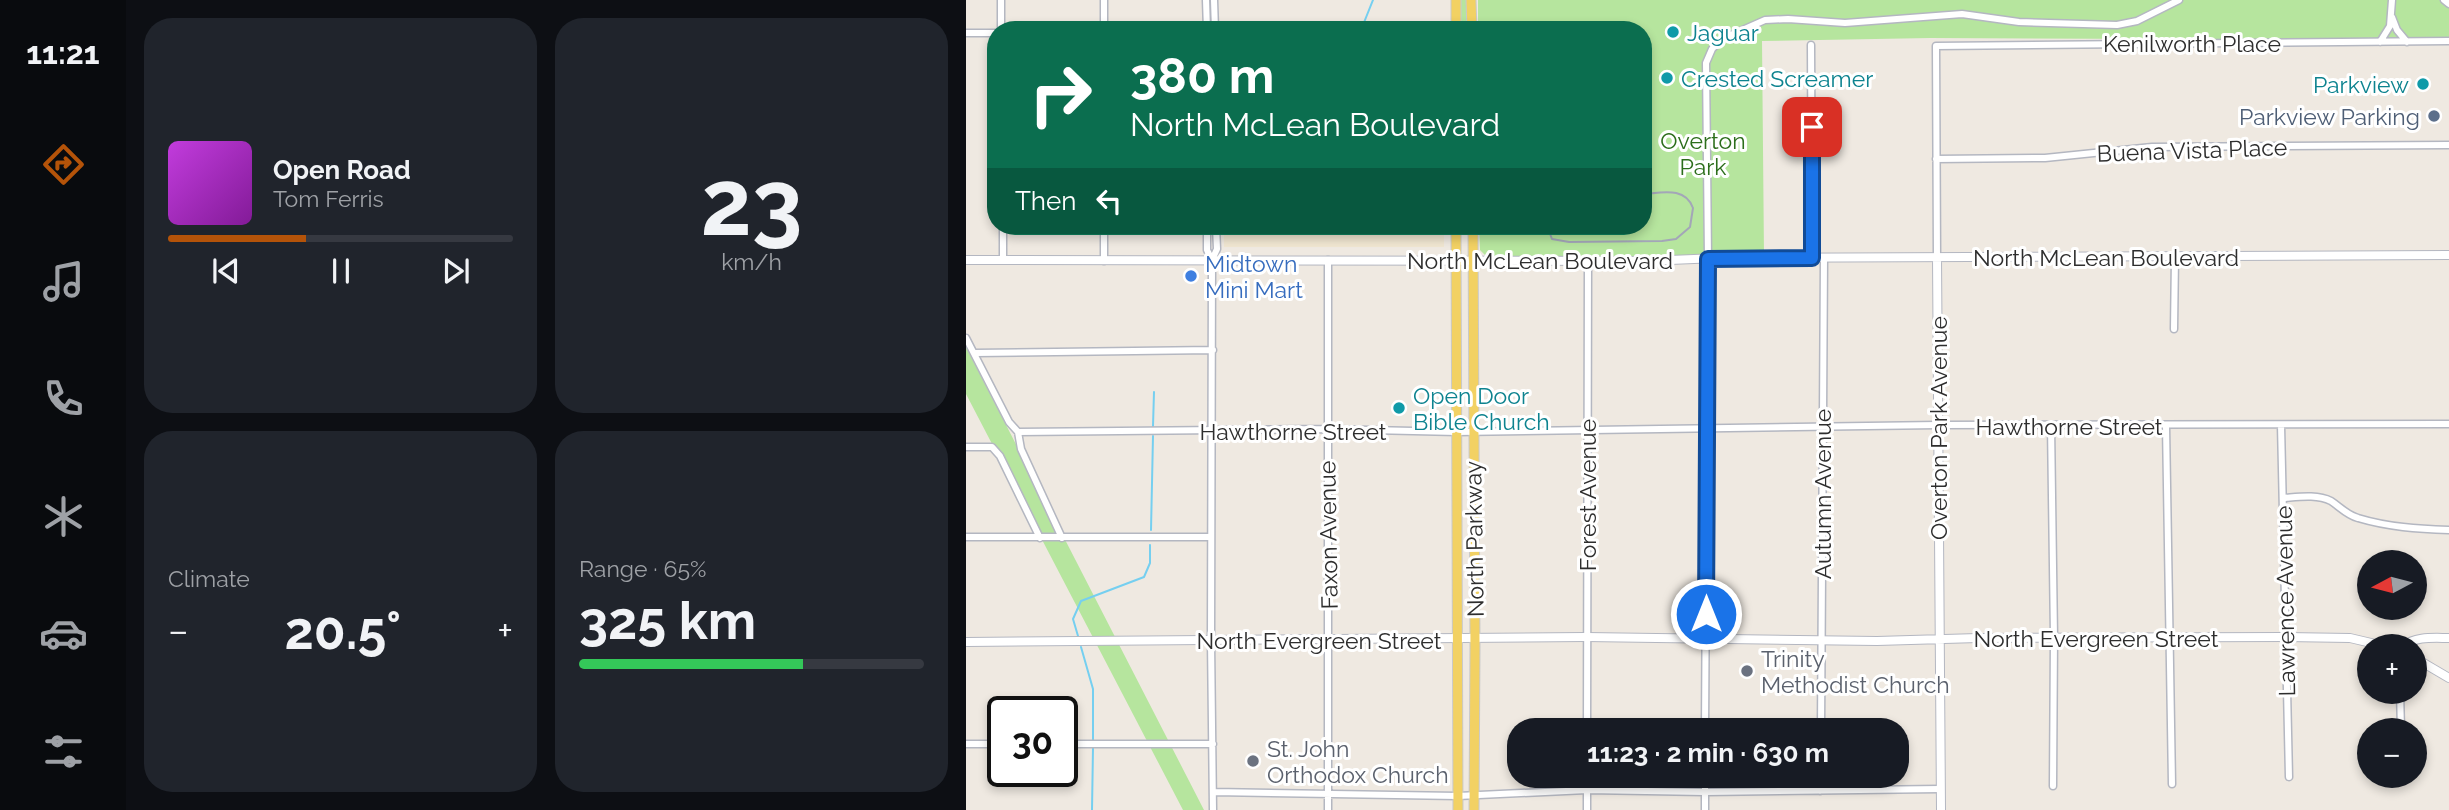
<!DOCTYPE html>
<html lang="en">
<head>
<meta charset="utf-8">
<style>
	:root { --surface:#171b24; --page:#20242c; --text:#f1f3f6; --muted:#9ea1a6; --line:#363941; --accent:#b45309 }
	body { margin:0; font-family:Raleway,sans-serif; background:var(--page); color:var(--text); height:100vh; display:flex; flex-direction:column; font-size:26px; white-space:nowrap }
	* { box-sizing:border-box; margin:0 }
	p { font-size:23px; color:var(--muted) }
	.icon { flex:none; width:38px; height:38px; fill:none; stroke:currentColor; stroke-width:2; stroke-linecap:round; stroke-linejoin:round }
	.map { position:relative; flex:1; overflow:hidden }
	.panel { display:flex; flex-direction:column; gap:18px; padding:18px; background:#0d0f14; width:840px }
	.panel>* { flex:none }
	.guide { position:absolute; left:21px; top:21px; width:665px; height:214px; border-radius:28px; box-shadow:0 4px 10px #0003; background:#0b6e4f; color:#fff; overflow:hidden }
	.needle { width:46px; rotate:263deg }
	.buttons { position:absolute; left:1391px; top:550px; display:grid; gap:14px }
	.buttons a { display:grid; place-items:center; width:70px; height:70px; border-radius:50%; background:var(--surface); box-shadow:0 4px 10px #0003; font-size:35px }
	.speed { position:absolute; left:21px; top:696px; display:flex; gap:14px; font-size:35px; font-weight:700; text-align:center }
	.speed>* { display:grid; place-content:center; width:91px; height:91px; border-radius:50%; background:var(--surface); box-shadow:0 4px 10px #0003; line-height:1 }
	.speed .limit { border:4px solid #111; border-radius:10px; background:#fff; color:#111 }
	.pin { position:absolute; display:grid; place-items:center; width:60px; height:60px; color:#fff; margin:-30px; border-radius:14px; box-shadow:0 4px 10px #0006 }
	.me { position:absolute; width:77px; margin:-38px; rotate:0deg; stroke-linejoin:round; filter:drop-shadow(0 0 5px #0008) }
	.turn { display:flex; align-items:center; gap:24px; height:147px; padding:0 28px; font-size:32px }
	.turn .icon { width:91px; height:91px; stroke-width:2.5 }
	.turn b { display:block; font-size:49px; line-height:60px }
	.then { display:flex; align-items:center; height:66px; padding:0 28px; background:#0003; gap:14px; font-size:26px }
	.big { font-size:52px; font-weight:700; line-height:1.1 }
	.panel .card { flex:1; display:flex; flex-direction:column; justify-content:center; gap:10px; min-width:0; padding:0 24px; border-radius:28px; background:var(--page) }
	.panel .dial { align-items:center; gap:0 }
	.dial b { font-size:91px; line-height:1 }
	.song { display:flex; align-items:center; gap:21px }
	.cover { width:84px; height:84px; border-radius:10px; background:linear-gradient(135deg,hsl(290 70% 55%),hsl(290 70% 35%)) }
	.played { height:7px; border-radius:4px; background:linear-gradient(90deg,var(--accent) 40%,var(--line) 40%) }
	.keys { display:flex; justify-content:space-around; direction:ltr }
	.heat { display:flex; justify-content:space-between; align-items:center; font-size:38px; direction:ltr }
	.charge { height:10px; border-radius:5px; background:linear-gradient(90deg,#34c759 65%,var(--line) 0) }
	.panel .tiles { flex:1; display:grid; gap:18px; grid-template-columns:repeat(2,1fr) }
	.trip { position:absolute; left:541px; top:718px; width:402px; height:70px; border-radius:28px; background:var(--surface); box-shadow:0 4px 10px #0003; font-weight:700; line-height:70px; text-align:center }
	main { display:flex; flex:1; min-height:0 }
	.dock { display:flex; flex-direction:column; width:126px; justify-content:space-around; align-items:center; background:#090b0e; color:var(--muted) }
	.dock .icon { width:49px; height:49px }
	.dock .selected { color:var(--accent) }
	.dock b { font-size:32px; color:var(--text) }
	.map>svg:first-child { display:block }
	.education { fill:#f0e6d1 }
	.green { fill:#b6e59e }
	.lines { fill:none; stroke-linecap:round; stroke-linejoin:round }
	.stream { stroke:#75cff0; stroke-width:2 }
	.street-casing { stroke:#b4b7c1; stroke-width:9 }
	.secondary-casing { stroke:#b4b7c1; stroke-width:10 }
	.primary-casing { stroke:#c9c9c9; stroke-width:11 }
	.street { stroke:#fff; stroke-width:6 }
	.secondary { stroke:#fff; stroke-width:8 }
	.primary { stroke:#f2d163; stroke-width:9 }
	.rail { stroke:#a3a6b8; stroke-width:2 }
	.route-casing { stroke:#114b97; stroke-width:18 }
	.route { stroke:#1a73e8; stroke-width:12 }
	.culture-dot { fill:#0f9aa8; stroke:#fff; stroke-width:2.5 }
	.service-dot { fill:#5c6f8a; stroke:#fff; stroke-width:2.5 }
	.shop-dot { fill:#3f7fe0; stroke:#fff; stroke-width:2.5 }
	.worship-dot { fill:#6b7280; stroke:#fff; stroke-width:2.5 }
	.labels { text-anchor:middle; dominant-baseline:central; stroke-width:6; stroke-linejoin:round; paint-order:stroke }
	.culture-label { font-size:23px; fill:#0d838f; stroke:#fff; text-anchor:start }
	.street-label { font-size:23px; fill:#2e2e2e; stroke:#fff }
	.service-label { font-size:23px; fill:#4e5e75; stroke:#fff; text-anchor:end }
	.park-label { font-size:23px; fill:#2c6e1b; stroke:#fff }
	.shop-label { font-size:23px; fill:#366cbe; stroke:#fff; text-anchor:start }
	.worship-label { font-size:23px; fill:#5b616d; stroke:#fff; text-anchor:start }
</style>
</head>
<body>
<main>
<nav class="dock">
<b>11:21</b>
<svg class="icon selected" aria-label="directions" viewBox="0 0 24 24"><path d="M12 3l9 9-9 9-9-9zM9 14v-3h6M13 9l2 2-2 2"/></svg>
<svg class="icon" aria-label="music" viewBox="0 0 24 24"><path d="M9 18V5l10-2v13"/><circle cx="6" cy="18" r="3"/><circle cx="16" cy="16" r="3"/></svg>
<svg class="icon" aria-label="phone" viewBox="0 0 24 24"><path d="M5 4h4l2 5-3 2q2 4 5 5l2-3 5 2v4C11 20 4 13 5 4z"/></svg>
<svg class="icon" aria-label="climate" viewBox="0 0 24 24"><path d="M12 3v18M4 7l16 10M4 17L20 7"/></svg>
<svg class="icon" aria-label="car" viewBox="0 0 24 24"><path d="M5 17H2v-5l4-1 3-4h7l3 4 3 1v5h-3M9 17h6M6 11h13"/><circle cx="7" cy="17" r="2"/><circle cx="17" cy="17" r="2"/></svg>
<svg class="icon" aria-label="filters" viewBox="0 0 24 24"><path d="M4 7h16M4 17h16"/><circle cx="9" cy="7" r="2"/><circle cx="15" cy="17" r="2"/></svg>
</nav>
<section class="panel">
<div class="tiles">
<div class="card">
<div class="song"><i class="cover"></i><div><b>Open Road</b><p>Tom Ferris</p></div></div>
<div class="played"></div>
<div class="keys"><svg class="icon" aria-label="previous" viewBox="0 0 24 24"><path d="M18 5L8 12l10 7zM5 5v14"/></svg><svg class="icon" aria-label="pause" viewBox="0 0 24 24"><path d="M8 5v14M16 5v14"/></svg><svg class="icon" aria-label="next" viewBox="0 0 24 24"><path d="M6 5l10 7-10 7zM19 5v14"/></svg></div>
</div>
<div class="card dial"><b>23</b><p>km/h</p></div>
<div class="card"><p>Climate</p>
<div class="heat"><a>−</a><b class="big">20.5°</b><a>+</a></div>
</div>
<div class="card"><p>Range · 65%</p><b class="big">325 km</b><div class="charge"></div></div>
</div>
</section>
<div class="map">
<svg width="1483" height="810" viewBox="0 0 1483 810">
	<rect width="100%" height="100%" fill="#efe9e1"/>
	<path class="education" d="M 258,226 L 478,226 L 478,247 L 258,247 Z"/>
	<path class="green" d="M 495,0 L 502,0 L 502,30 L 495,30 Z
		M 512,0 L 1483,0 L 1483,37 L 1429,40 L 964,38 L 796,41 L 798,256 L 528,256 L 519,255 L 514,250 L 513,226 L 677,226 L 677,30 L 512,30 Z
		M 0,347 L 238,810 L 217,810 L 0,394 Z"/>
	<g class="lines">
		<path class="stream" d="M 395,30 L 407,0
			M 187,426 L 188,392
			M 185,530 L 187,436
			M 112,636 L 107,619 L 115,601 L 178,577 L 184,563 L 184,545
			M 115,647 L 127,689 L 127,742
			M 126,810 L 127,748"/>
		<g class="street-casing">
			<path id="street" d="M 35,0 L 35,30
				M 138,0 L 138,30
				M 240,0 L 241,30
				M 248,0 L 249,30
				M 1478,0 L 1483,4
				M 1426,17 L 1431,30 L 1441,42
				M 0,33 L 30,33
				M 1414,42 L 1424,26 L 1426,0
				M 845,45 L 846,258
				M 970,159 L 1079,158 L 1186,147 L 1483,145
				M 37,226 L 37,260
				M 241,226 L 241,250 L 246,260
				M 971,257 L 970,46 L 1483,41
				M 362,260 L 362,810
				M 138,261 L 138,226
				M 1208,329 L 1209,257
				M 0,338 L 43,422 L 52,432 L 55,449 L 96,538
				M 9,353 L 247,350
				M 1085,425 L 1088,637 L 1087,786
				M 1315,425 L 1323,777
				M 1200,426 L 1206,784
				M 52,432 L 360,429 L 491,432 L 972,425 L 1483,424
				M 0,447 L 26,447 L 34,456 L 74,538
				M 1317,498 C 1332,497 1351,494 1365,501 C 1374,507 1381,515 1392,518 C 1422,527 1452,529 1483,530
				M 0,537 L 245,537
				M 1434,691 L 1435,730
				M 621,730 L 622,260
				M 739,730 L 742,259 L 740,63 L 746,49 L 756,39 L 799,20 L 822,19 L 879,23 L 996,14 L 1053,22 L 1151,25 L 1171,21 L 1213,0
				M 855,730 L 858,258
				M 0,744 L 37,744
				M 96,744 L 247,744
				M 1435,775 L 1435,777
				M 854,791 L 854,775
				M 248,792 L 492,796 L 621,790 L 739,792 L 974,789
				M 247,810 L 245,641 L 246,260 L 251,249 L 250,226
				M 621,810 L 621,775
				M 739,810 L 739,775"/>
		</g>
		<g class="secondary-casing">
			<path id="secondary" d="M 971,257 L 975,810
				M 0,260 L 680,261 L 752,258 L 1483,255
				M 0,642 L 620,637 L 911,641 L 1012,638 L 1320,637 L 1384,638 L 1418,646
				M 1438,646 C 1449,636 1468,638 1483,638
				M 1449,658 L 1483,678"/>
		</g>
		<g class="primary-casing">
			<path id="primary" d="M 490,0 L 490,30
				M 505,0 L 506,30
				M 490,226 L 492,810
				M 507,226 L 509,647 L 508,810"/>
		</g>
		<use href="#street" class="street"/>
		<use href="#secondary" class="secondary"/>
		<use href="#primary" class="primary"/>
		<path class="rail" d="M 581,226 L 586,239 L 603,242 L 696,241 L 710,239 L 724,227 L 727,208 C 719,186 695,193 677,194"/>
	</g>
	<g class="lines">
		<g class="route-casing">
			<path id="route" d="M 740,614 L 742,259 L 846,258 L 846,127"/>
		</g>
		<use href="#route" class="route"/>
	</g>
	<g class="culture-dot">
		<circle cx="707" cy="32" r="7"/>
		<circle cx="701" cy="78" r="7"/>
		<circle cx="1457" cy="84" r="7"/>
		<circle cx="433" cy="408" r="7"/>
	</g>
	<circle class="service-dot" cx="1468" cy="116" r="7"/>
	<circle class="shop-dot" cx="225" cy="276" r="7"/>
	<g class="worship-dot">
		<circle cx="781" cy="671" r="7"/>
		<circle cx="287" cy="761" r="7"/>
	</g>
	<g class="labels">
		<g class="culture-label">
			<text x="721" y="32">Jaguar</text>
			<text x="715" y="78">Crested Screamer</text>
			<text x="1443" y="84" text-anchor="end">Parkview</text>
			<text x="447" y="395">Open Door<tspan x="447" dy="26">Bible Church</tspan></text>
		</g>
		<g class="street-label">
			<text x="1226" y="43">Kenilworth Place</text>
			<text transform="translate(1226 150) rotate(-2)">Buena Vista Place</text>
			<text x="1140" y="257">North McLean Boulevard</text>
			<text x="574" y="260">North McLean Boulevard</text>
			<text x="1103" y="426">Hawthorne Street</text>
			<text transform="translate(972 428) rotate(-90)">Overton Park Avenue</text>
			<text x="327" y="431">Hawthorne Street</text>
			<text transform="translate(856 494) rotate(-90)">Autumn Avenue</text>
			<text transform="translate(621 495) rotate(-90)">Forest Avenue</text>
			<text transform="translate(362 535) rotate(-91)">Faxon Avenue</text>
			<text transform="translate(508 539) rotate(-91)">North Parkway</text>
			<text transform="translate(1319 601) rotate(-91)">Lawrence Avenue</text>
			<text x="1130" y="638">North Evergreen Street</text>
			<text x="353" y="640">North Evergreen Street</text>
		</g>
		<g class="service-label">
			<text x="1454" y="116">Parkview Parking</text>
		</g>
		<g class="park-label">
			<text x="737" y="140">Overton<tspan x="737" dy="26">Park</tspan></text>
		</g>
		<g class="shop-label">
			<text x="239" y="263">Midtown<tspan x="239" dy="26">Mini Mart</tspan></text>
		</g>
		<g class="worship-label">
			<text x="795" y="658">Trinity<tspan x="795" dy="26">Methodist Church</tspan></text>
			<text x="301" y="748">St. John<tspan x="301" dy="26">Orthodox Church</tspan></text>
		</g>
	</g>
</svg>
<div class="buttons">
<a><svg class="needle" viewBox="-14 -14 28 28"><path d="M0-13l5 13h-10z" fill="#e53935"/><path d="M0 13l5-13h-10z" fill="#9ea1a6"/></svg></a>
<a>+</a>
<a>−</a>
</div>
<div class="speed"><div class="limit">30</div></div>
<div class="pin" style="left:846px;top:127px;background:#d93025"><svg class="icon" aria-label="arrive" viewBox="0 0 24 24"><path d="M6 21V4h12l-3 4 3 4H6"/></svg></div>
<svg class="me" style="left:740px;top:614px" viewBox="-20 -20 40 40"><circle r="17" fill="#1a73e8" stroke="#fff" stroke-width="3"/><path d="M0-11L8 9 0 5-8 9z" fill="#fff"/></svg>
<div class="trip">11:23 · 2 min · 630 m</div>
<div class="guide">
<div class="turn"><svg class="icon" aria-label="right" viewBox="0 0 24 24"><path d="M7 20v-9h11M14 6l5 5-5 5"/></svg><div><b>380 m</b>North McLean Boulevard</div></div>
<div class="then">Then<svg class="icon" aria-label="left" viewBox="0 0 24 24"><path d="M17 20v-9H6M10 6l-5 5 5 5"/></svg></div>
</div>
</div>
</main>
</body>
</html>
